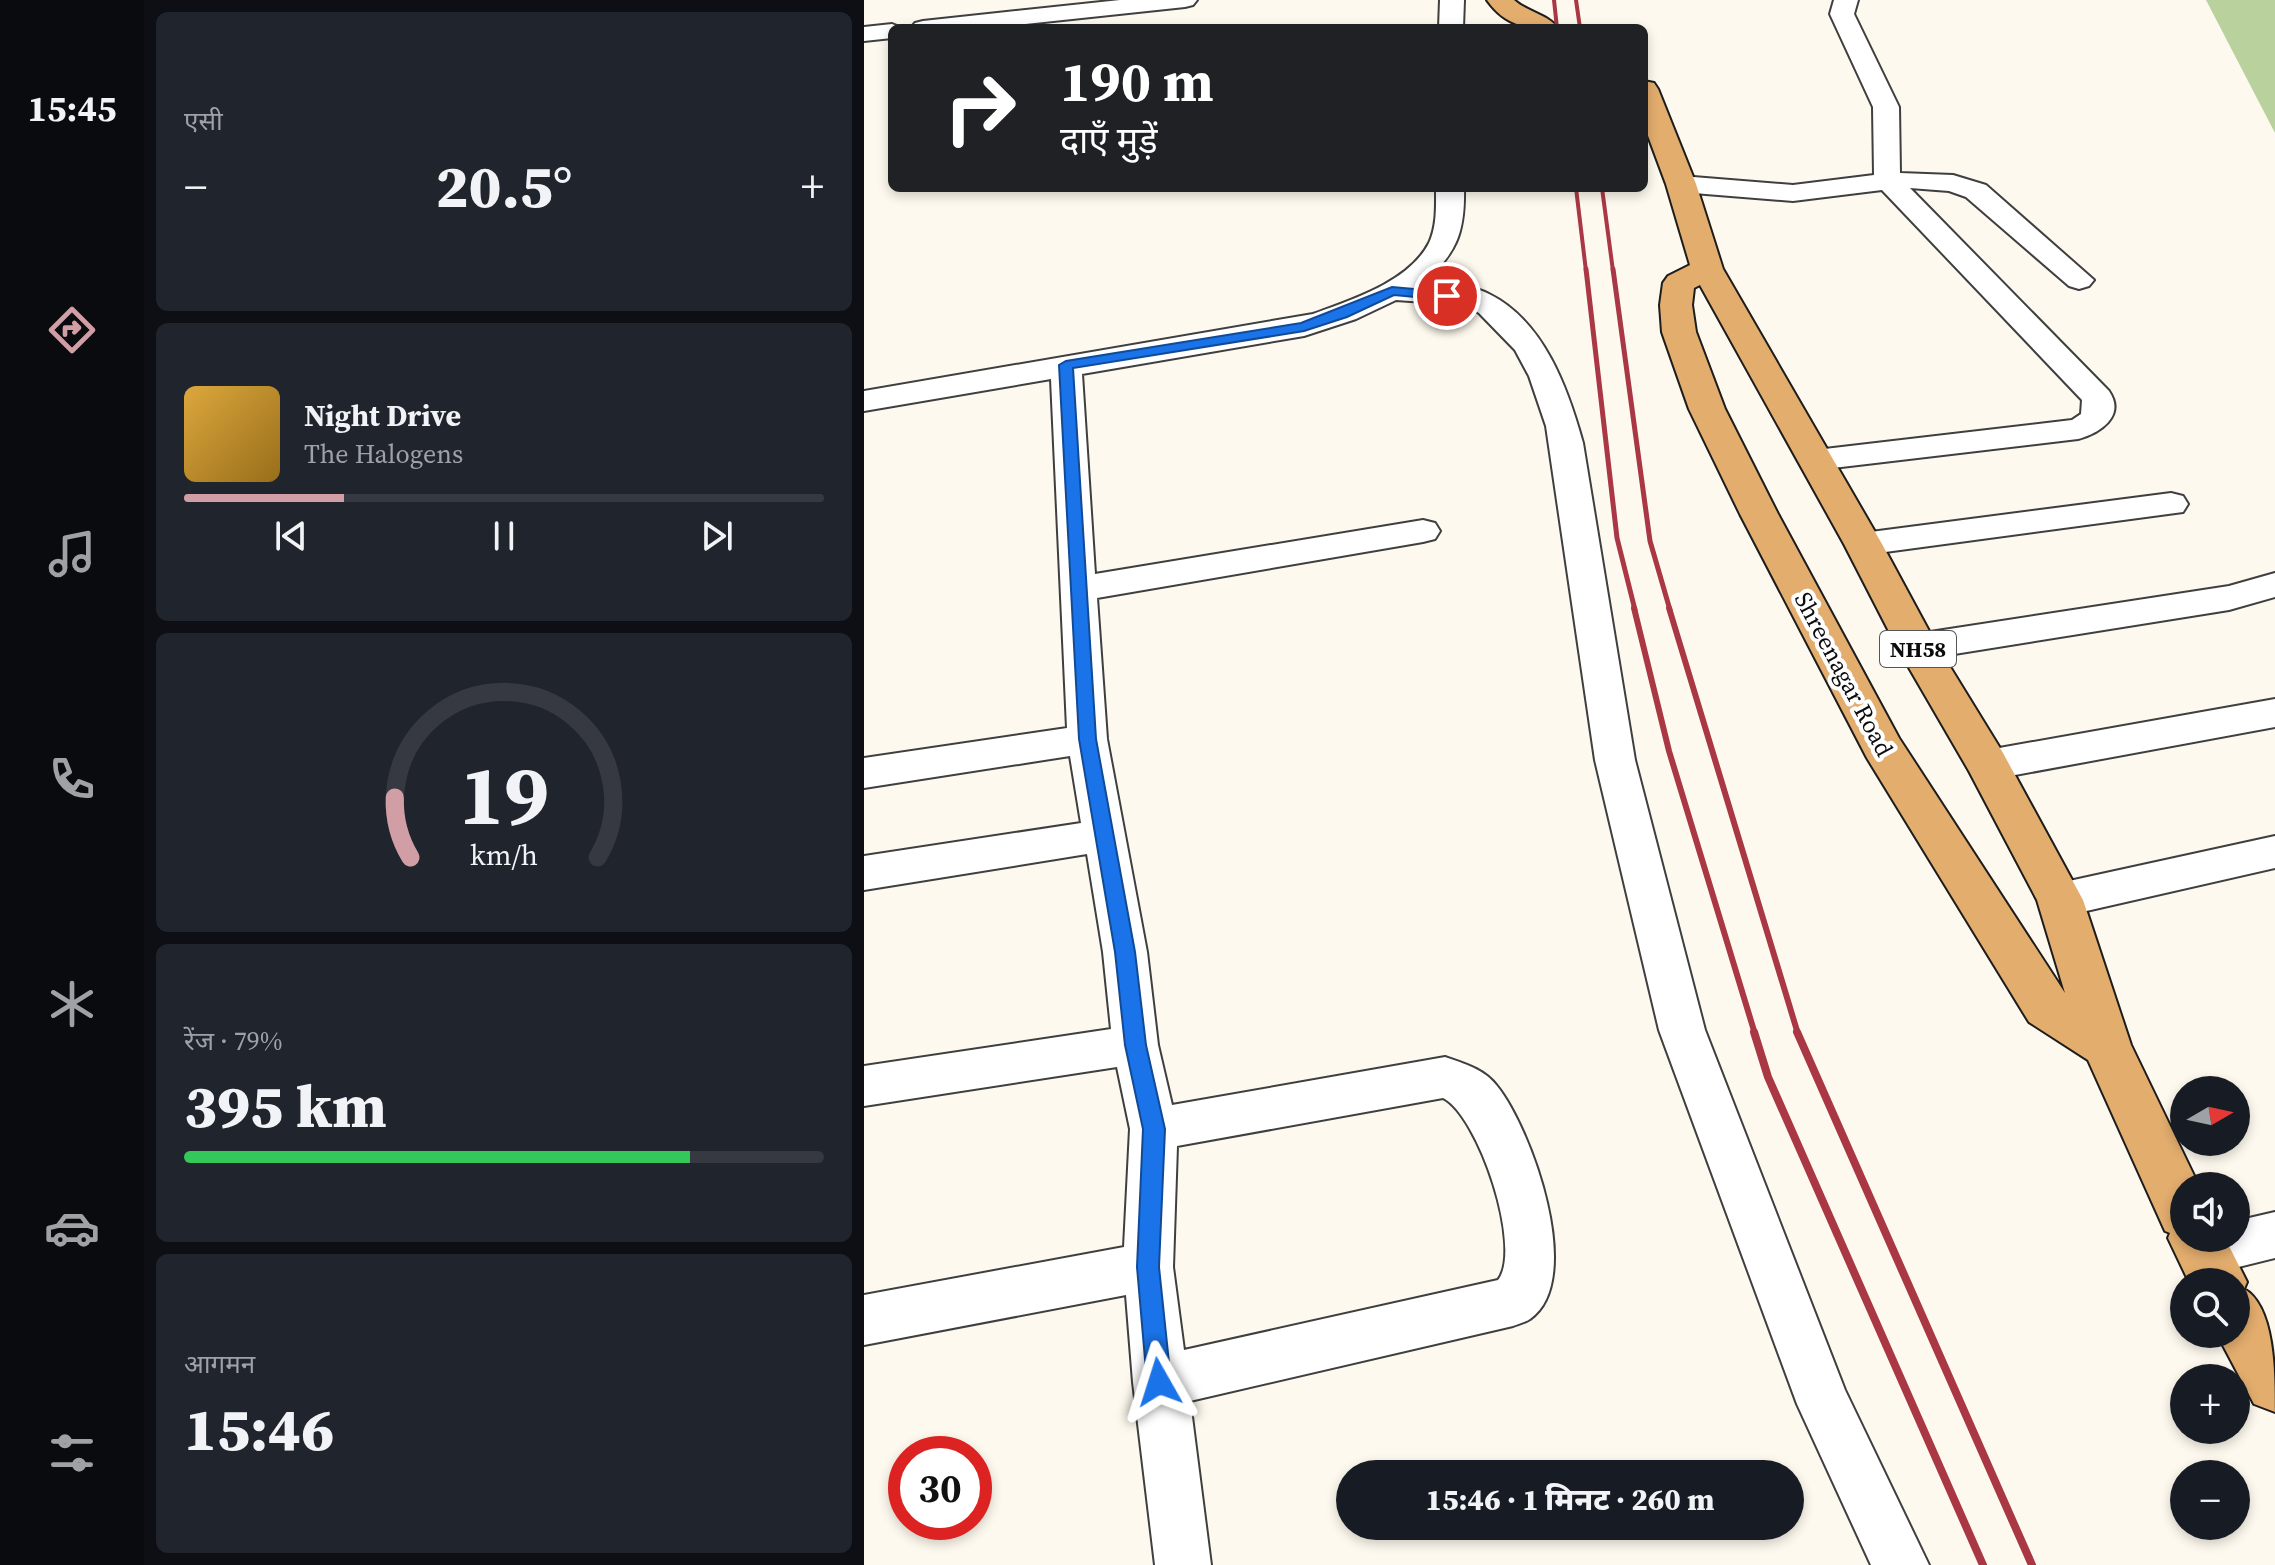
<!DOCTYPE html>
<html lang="hi">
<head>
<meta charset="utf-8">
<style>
	:root { --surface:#171b24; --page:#20242c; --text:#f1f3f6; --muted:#9ea1a6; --line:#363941; --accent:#d19ea6 }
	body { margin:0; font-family:"Source Serif 4","Noto Sans Devanagari",serif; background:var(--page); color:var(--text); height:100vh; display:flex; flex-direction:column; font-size:30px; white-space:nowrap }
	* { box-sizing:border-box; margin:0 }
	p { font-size:26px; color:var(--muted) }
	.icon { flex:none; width:44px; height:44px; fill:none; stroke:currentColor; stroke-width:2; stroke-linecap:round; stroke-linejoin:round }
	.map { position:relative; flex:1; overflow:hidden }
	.details { display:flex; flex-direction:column; gap:12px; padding:12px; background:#0d0f14; width:720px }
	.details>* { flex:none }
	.top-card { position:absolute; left:24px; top:24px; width:760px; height:168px; border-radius:12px; box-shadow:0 4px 12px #0003; background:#202124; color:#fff; overflow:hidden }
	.needle { width:52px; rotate:81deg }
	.controls { position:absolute; left:1306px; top:1076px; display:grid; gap:16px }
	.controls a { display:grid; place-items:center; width:80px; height:80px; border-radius:50%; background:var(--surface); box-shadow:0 4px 12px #0003; font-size:40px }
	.speed { position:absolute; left:24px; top:1436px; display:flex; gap:16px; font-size:40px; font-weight:700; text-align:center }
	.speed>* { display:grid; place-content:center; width:104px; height:104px; border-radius:50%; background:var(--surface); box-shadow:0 4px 12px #0003; line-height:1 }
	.speed .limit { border:12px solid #d22; background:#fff; color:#111 }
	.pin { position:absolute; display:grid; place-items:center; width:68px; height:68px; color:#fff; margin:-34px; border:4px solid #fff; border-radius:50%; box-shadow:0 2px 8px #0007 }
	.me { position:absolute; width:88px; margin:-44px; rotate:354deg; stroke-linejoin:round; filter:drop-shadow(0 0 6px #0008) }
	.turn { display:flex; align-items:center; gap:28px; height:168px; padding:0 40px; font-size:36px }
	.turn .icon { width:104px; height:104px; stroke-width:2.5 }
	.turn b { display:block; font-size:56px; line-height:68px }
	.big { font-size:60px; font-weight:800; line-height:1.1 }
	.details .tile { flex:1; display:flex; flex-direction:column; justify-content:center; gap:12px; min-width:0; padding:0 28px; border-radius:12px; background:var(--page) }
	.details .dial { align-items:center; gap:0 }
	.dial svg { height:208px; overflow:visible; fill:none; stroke:var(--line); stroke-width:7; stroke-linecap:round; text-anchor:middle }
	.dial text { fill:var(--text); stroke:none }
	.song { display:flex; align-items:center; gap:24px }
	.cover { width:96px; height:96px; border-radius:12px; background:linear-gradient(135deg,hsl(40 70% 55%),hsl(40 70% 35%)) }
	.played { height:8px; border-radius:4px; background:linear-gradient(90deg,var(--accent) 25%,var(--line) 25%) }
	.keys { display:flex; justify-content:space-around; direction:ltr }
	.heat { display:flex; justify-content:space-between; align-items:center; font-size:44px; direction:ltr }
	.charge { height:12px; border-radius:6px; background:linear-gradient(90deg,#34c759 79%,var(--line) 0) }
	.trip { position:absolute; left:472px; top:1460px; width:468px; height:80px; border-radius:40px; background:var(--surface); box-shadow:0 4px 12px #0003; font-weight:800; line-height:80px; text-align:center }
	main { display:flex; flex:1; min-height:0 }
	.tabs { display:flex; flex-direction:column; width:144px; justify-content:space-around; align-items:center; background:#090b0e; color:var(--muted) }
	.tabs .icon { width:56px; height:56px }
	.tabs .selected { color:var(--accent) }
	.tabs b { font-size:36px; color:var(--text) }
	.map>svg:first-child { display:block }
	.forest { fill:#b8d19d }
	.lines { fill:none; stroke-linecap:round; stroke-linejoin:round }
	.minor-casing { stroke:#3f3f3f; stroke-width:4 }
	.trunk-casing { stroke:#1d1d1d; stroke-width:4 }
	.minor { fill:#fff; fill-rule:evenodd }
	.trunk { fill:#e3ad6e; fill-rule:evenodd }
	.rail-far3 { stroke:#a93744; stroke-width:4 }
	.rail-far2 { stroke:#a93744; stroke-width:5 }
	.rail-far1 { stroke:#a93744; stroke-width:6 }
	.rail { stroke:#a93744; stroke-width:8 }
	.route { fill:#1a73e8; stroke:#114b97; stroke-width:2 }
	.labels { text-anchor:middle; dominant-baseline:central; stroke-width:8; stroke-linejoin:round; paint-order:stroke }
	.shield { fill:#fff; stroke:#555; stroke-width:2 }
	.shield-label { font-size:22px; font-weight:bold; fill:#0c0c0c }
	.street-label { font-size:24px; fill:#0c0c0c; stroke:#fff }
</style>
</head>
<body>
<main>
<nav class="tabs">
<b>15:45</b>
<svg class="icon selected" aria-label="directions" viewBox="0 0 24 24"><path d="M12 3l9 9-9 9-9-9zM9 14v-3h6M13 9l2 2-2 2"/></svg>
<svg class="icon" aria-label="music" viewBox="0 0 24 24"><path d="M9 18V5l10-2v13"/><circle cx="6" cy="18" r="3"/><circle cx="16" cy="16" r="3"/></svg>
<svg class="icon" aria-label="phone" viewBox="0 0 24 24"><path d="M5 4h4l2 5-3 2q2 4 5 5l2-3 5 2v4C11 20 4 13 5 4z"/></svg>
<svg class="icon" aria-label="climate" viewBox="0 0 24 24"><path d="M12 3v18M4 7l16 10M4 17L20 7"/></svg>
<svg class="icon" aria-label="car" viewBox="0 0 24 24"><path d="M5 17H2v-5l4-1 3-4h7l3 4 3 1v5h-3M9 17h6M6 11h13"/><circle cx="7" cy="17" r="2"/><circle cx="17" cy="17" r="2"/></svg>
<svg class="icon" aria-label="filters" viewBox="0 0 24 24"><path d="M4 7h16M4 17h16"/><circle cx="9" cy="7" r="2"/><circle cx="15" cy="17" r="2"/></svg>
</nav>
<section class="details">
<div class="tile"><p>एसी</p>
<div class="heat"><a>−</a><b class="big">20.5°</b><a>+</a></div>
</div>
<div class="tile">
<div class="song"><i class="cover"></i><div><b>Night Drive</b><p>The Halogens</p></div></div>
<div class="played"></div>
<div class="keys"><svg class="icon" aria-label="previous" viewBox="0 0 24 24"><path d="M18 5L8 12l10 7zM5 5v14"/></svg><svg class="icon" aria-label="pause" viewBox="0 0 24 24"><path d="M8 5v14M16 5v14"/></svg><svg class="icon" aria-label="next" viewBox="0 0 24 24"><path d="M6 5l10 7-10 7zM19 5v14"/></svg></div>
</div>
<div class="tile dial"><svg viewBox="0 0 100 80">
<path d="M14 69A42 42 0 1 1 86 69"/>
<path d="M14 69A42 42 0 0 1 8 46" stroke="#d19ea6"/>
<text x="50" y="56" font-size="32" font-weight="700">19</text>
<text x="50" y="72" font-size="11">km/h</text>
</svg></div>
<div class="tile"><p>रेंज · 79%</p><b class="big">395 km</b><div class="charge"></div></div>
<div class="tile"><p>आगमन</p><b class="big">15:46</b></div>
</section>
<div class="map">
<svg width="1411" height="1565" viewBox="0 0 1411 1565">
	<rect width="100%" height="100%" fill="#fdf9ee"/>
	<path class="forest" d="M 1342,0 L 1411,0 L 1411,133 Z"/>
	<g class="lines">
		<g class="minor-casing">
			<path id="minor" d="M 256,0 L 333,0 L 329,5 L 321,7 L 125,28 L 47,28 L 51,23 L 59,21 Z
				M 576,0 L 600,0 L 599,28 L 575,28 Z
				M 970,0 L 994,0 L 990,14 L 1035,107 L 1036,173 L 1089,175 L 1122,185 L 1230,280 L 1225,286 L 1215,289 L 1205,286 L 1102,197 L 1085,191 L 1046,188 L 1245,391 C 1262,416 1236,433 1214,439 L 952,470 L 940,467 L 935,460 L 940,453 L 952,450 L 1208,420 L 1217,414 L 1218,400 L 1018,190 L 929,201 L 817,192 L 807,190 L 803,184 L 807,178 L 817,176 L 929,185 L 1010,175 L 1009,107 L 966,14 Z
				M 28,24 L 38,28 L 28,28 L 28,38 L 0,41 L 0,27 Z
				M 572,188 L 600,188 C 601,234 592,254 558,284 C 580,285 606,284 625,294 C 680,321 704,389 719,443 L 771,760 L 841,1030 L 981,1390 L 1065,1565 L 1007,1565 L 933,1404 L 795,1030 L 731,760 L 682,426 L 665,376 L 651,350 L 615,313 L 603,306 L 589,304 L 532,300 L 492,319 L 440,336 L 218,374 L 231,574 L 559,520 L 571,523 L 576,531 L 571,539 L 559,542 L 233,598 L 243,739 L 283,952 L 294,1045 L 308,1105 L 581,1057 C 601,1064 620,1069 633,1086 C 667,1128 722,1280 666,1319 C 662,1322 654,1324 649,1326 L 326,1401 L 347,1565 L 291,1565 L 269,1382 L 262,1295 L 0,1345 L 0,1295 L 260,1247 L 266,1129 L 253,1067 L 0,1106 L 0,1066 L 247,1029 L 239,952 L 223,854 L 0,890 L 0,856 L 217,823 L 206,756 L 0,788 L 0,758 L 203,728 L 187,379 L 0,411 L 0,391 L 449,314 C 487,300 545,282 565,243 C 573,226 572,207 572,188 ZM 579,1098 C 615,1116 659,1249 634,1280 L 320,1350 L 309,1267 L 313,1146 Z
				M 1307,493 L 1319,496 L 1324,504 L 1319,512 L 999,555 L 987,552 L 982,544 L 987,536 L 999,533 Z
				M 1411,573 L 1411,597 L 1365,610 L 1053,660 L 1040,656 L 1034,647 L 1040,638 L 1053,634 L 1365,586 Z
				M 1411,699 L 1411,727 L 1124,780 L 1110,775 L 1104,765 L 1110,755 L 1124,750 Z
				M 1411,836 L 1411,868 L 1196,917 L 1181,912 L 1175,900 L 1181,888 L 1196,883 Z
				M 1411,1212 L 1411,1258 L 1338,1276 L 1320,1269 L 1313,1252 L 1320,1236 L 1372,1238 L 1372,1221 Z"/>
		</g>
		<g class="trunk-casing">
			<path id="trunk" d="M 623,0 L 650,0 C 663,12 683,14 694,28 C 663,28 643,28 623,0 Z
				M 780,81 L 790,83 L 794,89 L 832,184 L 859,269 L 1018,544 L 1072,644 L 1139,753 L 1219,900 L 1267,1045 L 1335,1186 L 1320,1186 L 1320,1238 L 1361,1238 L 1383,1282 L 1380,1289 C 1411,1306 1411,1374 1411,1412 L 1390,1404 L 1353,1334 L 1372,1334 L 1372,1282 L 1325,1282 L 1304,1238 L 1306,1233 L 1301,1231 L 1224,1060 L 1165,1022 L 1003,758 L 876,514 L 825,409 L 798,332 L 796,305 L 799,283 L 804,276 L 826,265 L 802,184 L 780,125 ZM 836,285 L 980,544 L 1033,647 L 1105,771 L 1173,900 L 1201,993 L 1035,738 L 914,514 L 861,409 L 832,332 L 828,305 L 830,288 Z"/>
		</g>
		<use href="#minor" class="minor"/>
		<use href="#trunk" class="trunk"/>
		<path class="rail-far3" d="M 690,0 L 693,28
			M 712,0 L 716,28
			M 712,188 L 722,271
			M 738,188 L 749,271"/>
		<path class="rail-far2" d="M 722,269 L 753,538 L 771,610
			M 749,269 L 786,541 L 806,610"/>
		<path class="rail-far1" d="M 770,608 L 805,751 L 891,1034
			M 805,608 L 934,1034"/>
		<path class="rail" d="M 890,1032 L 904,1077 L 1119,1565
			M 933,1032 L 1168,1565"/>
	</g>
	<path class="route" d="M 528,287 L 583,292 L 590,296 L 583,300 L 530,295 L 483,317 L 440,331 L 209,368 L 232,739 L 271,952 L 282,1045 L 301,1129 L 295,1267 L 307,1382 L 304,1391 L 295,1394 L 287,1391 L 283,1382 L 273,1267 L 279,1129 L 261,1045 L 251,952 L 215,739 L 195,365 L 202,361 L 437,323 Z"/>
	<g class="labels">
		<rect class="shield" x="1016" y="631" width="76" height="36" rx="6"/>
		<g class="shield-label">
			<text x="1054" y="649">NH58</text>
		</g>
		<g class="street-label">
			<text transform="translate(980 674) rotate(62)">Shreenagar Road</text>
		</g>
	</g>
</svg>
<div class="controls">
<a><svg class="needle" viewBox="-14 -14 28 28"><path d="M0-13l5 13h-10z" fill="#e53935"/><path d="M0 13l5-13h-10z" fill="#9ea1a6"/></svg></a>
<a><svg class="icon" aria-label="sound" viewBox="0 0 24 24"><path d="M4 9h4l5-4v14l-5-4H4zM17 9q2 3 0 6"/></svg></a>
<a><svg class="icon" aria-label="search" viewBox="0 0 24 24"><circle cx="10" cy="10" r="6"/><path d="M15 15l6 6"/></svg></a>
<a>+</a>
<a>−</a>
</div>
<div class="speed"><div class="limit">30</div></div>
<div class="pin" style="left:583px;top:296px;background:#d93025"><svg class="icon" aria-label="arrive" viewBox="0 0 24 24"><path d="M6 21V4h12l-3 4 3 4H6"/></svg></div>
<svg class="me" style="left:295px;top:1382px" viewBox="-20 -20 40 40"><path d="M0-17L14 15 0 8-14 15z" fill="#1a73e8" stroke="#fff" stroke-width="4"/></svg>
<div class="trip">15:46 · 1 मिनट · 260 m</div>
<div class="top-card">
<div class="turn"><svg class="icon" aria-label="right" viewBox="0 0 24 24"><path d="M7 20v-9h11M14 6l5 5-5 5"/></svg><div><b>190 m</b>दाएँ मुड़ें</div></div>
</div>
</div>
</main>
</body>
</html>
